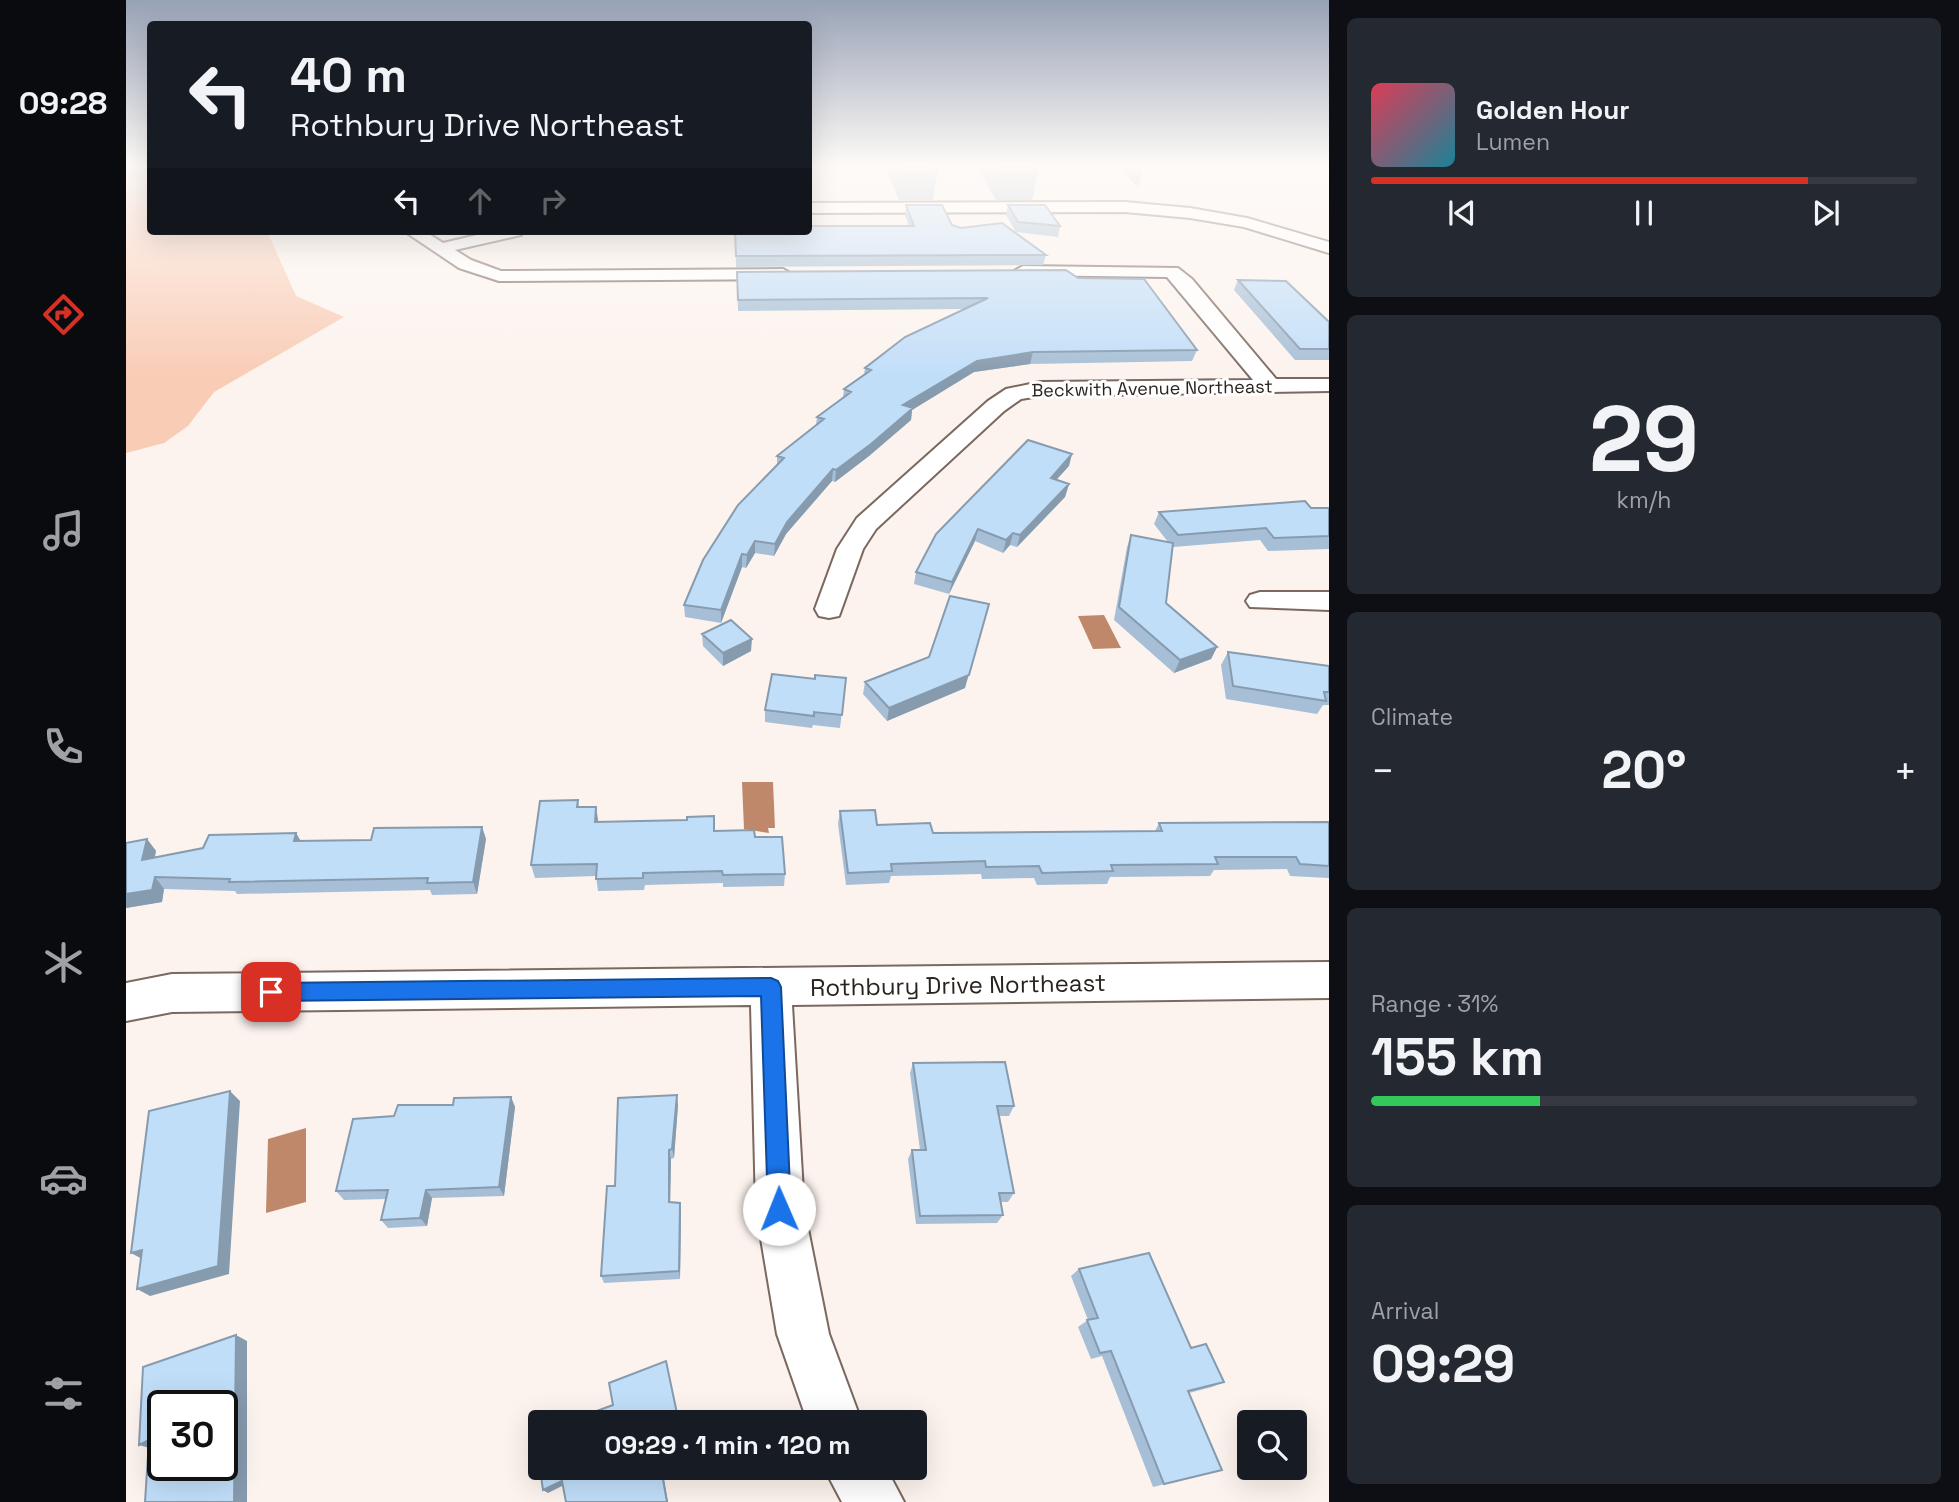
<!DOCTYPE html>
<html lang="en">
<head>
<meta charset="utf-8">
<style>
	:root { --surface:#171b24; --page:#242831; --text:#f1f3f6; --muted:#9ea1a6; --line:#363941; --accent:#d93025 }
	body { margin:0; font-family:"Space Grotesk",sans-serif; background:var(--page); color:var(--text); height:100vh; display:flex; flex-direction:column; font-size:26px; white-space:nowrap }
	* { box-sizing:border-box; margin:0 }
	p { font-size:23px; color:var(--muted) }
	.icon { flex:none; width:38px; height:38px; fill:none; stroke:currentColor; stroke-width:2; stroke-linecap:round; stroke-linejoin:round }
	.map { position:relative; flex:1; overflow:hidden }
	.side { display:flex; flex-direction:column; gap:18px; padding:18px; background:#0d0f14; width:630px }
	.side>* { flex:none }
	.hud { position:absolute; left:21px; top:21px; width:665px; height:214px; border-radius:7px; box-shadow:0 7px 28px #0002; background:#171b24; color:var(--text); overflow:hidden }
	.fabs { position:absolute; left:1111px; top:1410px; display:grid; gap:14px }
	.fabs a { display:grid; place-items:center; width:70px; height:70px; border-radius:7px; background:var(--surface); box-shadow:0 7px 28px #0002; font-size:35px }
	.speed { position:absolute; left:21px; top:1390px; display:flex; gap:14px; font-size:35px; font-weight:700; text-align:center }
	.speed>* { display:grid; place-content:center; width:91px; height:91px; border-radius:50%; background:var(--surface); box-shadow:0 7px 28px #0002; line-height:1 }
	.speed .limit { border:4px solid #111; border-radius:10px; background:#fff; color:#111 }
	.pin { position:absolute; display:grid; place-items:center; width:60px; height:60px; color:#fff; margin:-30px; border-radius:14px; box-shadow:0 4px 10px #0006 }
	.me { position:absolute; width:77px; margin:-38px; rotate:359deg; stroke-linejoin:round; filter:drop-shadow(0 0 5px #0008) }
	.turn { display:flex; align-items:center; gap:24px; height:147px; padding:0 28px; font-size:32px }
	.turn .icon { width:91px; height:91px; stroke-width:2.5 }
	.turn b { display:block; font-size:49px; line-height:60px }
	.lanes { display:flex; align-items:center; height:66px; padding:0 28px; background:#0003; justify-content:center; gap:35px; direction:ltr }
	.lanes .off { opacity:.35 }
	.big { font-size:52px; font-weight:800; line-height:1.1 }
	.side .widget { flex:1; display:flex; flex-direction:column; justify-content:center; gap:10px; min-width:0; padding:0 24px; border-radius:10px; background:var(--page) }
	.side .dial { align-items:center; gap:0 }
	.dial b { font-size:91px; line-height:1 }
	.song { display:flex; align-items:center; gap:21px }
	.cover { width:84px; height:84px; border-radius:10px; background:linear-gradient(135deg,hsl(350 70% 55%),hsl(190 70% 35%)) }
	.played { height:7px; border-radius:4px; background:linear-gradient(90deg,var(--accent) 80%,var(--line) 80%) }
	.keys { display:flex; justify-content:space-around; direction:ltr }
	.heat { display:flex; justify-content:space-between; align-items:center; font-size:38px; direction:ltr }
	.charge { height:10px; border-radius:5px; background:linear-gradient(90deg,#34c759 31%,var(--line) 0) }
	.trip { position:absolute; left:402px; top:1410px; width:399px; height:70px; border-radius:7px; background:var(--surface); box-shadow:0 7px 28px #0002; font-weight:800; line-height:70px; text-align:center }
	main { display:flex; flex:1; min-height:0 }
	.tabs { display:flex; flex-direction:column; width:126px; justify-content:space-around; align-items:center; background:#090b0e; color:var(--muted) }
	.tabs .icon { width:49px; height:49px }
	.tabs .on { color:var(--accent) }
	.tabs b { font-size:32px; color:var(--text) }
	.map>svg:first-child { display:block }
	.green { fill:#f9ccb6 }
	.water { fill:#c0886b }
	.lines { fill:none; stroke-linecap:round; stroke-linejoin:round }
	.street-casing { stroke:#7b685f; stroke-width:4 }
	.street { fill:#fff; fill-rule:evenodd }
	.wall { fill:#a6bfd6 }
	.shaded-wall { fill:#879bae }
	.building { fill:#c1def9; stroke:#879bae; stroke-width:2; fill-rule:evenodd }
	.route { fill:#1a73e8; stroke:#114b97; stroke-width:2 }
	.labels { text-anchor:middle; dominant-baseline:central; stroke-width:6; stroke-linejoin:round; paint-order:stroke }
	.far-street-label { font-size:18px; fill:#2a221e; stroke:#fff }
	.near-street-label { font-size:24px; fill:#2a221e; stroke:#fff }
</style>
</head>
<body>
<main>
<nav class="tabs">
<b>09:28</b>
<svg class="icon on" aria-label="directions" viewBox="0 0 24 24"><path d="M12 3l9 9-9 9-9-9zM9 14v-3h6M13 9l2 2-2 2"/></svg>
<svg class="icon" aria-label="music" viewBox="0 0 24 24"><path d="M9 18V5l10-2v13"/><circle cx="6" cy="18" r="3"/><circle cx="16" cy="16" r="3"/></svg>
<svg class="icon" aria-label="phone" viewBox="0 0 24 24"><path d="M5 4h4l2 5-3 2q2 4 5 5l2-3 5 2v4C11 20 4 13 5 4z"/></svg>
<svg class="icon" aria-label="climate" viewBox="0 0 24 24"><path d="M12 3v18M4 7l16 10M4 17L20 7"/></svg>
<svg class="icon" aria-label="car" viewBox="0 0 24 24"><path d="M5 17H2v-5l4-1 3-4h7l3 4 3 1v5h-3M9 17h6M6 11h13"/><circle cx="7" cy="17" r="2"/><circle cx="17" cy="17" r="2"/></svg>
<svg class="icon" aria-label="filters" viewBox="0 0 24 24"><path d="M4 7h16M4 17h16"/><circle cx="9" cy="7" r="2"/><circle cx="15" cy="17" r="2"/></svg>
</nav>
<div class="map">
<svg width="1203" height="1502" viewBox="0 0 1203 1502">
	<rect width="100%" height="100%" fill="#fcf3ee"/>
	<path class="green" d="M 0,167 L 24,167 L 24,231 L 141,231 L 170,296 L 218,317 L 88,392 L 62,426 L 38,443 L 0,453 Z"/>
	<path class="water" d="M 978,615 L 995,648 L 967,649 L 952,616 Z
		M 616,782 L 647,782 L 649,828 L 642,828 L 643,833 L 618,829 Z
		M 180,1128 L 180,1202 L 140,1213 L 142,1139 Z"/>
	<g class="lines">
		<g class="street-casing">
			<path id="street" d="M 999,202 L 1064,208 L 1121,218 L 1203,242 L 1203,253 L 1118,227 L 1064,218 L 999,212 L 682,213 L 682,203 Z
				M 278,231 L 298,231 L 317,243 L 368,231 L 397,231 L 395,235 L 329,250 L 345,260 L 375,271 L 657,269 L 666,274 L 657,279 L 373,281 L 333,268 Z
				M 897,266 L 1052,268 L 1066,279 L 1150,379 L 1203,379 L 1203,391 L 914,396 L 895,399 L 878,411 L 750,529 L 737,549 L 713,616 L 703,618 L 693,616 L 689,609 L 711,549 L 731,518 L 862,401 L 880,389 L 914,382 L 1127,380 L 1041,277 L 891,275 L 888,271 Z
				M 1134,592 L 1203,592 L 1203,610 L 1124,607 L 1120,601 L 1124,595 Z
				M 1203,962 L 1203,998 L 666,1005 L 678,1209 L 703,1334 L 736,1423 L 682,1423 L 651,1334 L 630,1209 L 625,1005 L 46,1012 L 0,1021 L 0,983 L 46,974 Z
				M 698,1468 L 760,1468 L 778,1502 L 716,1502 Z"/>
		</g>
		<use href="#street" class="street"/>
	</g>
	<path class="wall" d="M 759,167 L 807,167 L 811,174 L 807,200 L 773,200 Z
		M 850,167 L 906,167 L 912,174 L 906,200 L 870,200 Z
		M 993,167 L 1018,167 L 1012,188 Z
		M 780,205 L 826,225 L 920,255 L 917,265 L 610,267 L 609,231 L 783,226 L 779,215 Z
		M 882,205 L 934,226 L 932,237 L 890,232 L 880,215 Z
		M 611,272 L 952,278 L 1071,350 L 1066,361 L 904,364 L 848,372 L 786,410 L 785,420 L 743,456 L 709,482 L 706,481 L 660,534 L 648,556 L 629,553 L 620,568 L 616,567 L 595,623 L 559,617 L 558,605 L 651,465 L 651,456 L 690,425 L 691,417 L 717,397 L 718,389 L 738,375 L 739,368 L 838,309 L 612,311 Z
		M 1112,280 L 1203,322 L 1203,360 L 1169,360 L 1108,290 Z
		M 943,466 L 930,480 L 943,484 L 939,497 L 891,547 L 884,545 L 877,553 L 849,541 L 823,594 L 788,584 L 790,572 Z
		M 1185,508 L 1203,508 L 1203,549 L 1142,551 L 1134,540 L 1047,547 L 1040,603 L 1091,647 L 1085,659 L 1048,673 L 988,620 L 1001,547 L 1005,535 L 1042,542 L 1028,524 L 1033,512 Z
		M 576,634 L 625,651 L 597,666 L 577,646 Z
		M 1102,652 L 1203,666 L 1203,705 L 1197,705 L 1191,714 L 1100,699 L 1095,665 Z
		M 720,678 L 714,728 L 687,725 L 686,728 L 639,722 L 639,710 L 689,679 Z
		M 739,682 L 839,688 L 761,721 L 737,694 Z
		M 452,800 L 453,807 L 472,819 L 472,822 L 588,831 L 629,837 L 659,874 L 658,886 L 597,887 L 597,883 L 519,885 L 518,890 L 472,891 L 470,876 L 409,878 L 405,865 Z
		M 714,811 L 751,825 L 807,833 L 1029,831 L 1033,823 L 1203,822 L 1203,878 L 1164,876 L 1161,869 L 1088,870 L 1084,876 L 984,877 L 981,884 L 911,885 L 908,878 L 856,879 L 855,874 L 765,876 L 763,883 L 720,885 L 712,824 Z
		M 356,827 L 360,839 L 351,894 L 306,895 L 304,890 L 111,894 L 109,891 L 38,889 L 36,902 L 0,908 L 21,839 L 30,851 L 29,857 L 170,833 L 175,841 L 245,840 Z
		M 787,1063 L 888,1106 L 883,1116 L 873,1116 L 888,1193 L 882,1202 L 874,1202 L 877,1215 L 871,1223 L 790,1224 L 782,1159 L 786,1150 L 794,1150 L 784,1073 Z
		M 385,1097 L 389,1107 L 378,1196 L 306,1198 L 301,1226 L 262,1228 L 255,1220 L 260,1199 L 218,1200 L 210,1191 L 268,1116 L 327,1105 Z
		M 552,1105 L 548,1158 L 545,1159 L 544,1202 L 554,1203 L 555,1211 L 554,1279 L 478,1283 L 475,1276 L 489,1186 Z
		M 953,1269 L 1065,1348 L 1098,1382 L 1086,1387 L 1063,1393 L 1096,1470 L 1027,1487 L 976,1356 L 965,1359 L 952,1327 L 962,1320 L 945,1276 Z"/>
	<path class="shaded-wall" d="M 907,352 L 904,364 L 848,372 L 786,410 L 785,420 L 743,456 L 709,482 L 710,470 L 777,405 L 851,361 Z
		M 946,454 L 943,466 L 921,490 L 925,478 Z
		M 707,469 L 706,481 L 660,534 L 648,556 L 649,544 L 661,522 Z
		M 943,484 L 939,497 L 891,547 L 894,535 Z
		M 852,529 L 849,541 L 823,594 L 826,582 Z
		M 887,533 L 884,545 L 877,553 L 880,540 Z
		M 629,541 L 629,553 L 620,568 L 621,555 Z
		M 616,554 L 616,567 L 595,623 L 595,610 Z
		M 863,604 L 839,688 L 761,721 L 763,708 Z
		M 626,639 L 625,651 L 597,666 L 597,653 Z
		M 1091,647 L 1085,659 L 1048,673 L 1054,660 Z
		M 470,807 L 472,819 L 471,834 L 469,822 Z
		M 356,827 L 360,839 L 351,894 L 347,882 Z
		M 170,833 L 177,846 L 168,841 Z
		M 21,839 L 30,851 L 25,872 L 16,860 Z
		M 29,877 L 38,889 L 36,902 L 0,908 L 0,894 Z
		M 104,1091 L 114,1101 L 103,1274 L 24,1296 L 11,1289 Z
		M 551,1095 L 552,1105 L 548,1158 L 546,1149 Z
		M 385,1097 L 389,1107 L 378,1196 L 373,1187 Z
		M 543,1150 L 545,1159 L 544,1211 L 543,1202 Z
		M 300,1190 L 306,1198 L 301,1226 L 294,1218 Z
		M 554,1203 L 555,1211 L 554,1279 L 553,1271 Z
		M 16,1250 L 18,1260 L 5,1253 Z
		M 110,1335 L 121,1341 L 121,1502 L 108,1502 Z
		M 23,1440 L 27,1449 L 13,1445 Z
		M 535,1468 L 536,1468 L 542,1502 L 541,1502 Z
		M 436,1481 L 440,1484 L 422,1493 L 417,1490 Z"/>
	<path class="building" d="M 773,167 L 807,167 L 811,174 L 776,174 Z
		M 870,167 L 906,167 L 912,174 L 875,174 Z
		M 780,205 L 816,205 L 826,225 L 835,228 L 876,223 L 920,255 L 610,256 L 609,231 L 682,231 L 682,226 L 788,226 Z
		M 882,205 L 919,205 L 934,226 L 892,222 Z
		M 940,270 L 952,278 L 1018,279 L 1071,350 L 907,352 L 851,361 L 777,405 L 787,408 L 745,444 L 710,470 L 707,469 L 661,522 L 649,544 L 629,541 L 621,555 L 616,554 L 595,610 L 558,605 L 577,560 L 612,505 L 658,458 L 651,456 L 698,419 L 691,417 L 725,392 L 718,389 L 745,370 L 739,368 L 779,337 L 862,298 L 612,300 L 611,272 Z
		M 1112,280 L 1160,281 L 1203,322 L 1203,349 L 1174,349 Z
		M 902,440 L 946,454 L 925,478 L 943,484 L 894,535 L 887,533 L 880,540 L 852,529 L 826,582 L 790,572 L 810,534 Z
		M 1179,501 L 1185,508 L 1203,508 L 1203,536 L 1148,538 L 1140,528 L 1052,535 L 1033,512 Z
		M 1005,535 L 1047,543 L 1040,603 L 1091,647 L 1054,660 L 993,607 Z
		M 824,596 L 863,604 L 843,675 L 763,708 L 739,682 L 803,657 Z
		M 605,620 L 626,639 L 597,653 L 576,634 Z
		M 1102,652 L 1203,666 L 1203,692 L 1198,692 L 1200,701 L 1107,686 Z
		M 646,674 L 689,679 L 689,675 L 720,678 L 716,715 L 688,712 L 688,716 L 639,710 Z
		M 452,800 L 451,807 L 470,807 L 469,822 L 561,820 L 561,817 L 588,816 L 588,831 L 628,830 L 629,837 L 656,837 L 659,874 L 597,875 L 596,871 L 517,873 L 517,878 L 470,879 L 471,864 L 405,865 L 414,801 Z
		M 749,810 L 751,825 L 804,823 L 807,833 L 1036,831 L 1033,823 L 1203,822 L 1203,866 L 1174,864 L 1170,857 L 1089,857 L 1092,864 L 985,865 L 987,871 L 916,873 L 913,866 L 860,867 L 859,861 L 765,864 L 766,871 L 722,873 L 714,811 Z
		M 356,827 L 347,882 L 301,883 L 302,878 L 103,882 L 104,879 L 29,877 L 26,890 L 0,894 L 0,843 L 21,839 L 16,860 L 77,848 L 83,835 L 170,833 L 168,841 L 245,840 L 248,828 Z
		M 879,1062 L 888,1106 L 871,1106 L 888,1193 L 873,1193 L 877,1215 L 794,1216 L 786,1150 L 800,1150 L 787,1063 Z
		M 104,1091 L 92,1266 L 11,1289 L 16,1250 L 5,1253 L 23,1111 Z
		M 551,1095 L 546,1149 L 543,1150 L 543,1202 L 554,1203 L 553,1271 L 475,1276 L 481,1186 L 489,1186 L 492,1098 Z
		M 385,1097 L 373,1187 L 300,1190 L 294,1218 L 255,1220 L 262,1190 L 210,1191 L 227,1119 L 268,1116 L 272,1105 L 327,1105 L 328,1098 Z
		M 1023,1253 L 1065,1348 L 1080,1344 L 1098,1382 L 1062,1391 L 1096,1470 L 1038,1484 L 985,1351 L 974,1353 L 961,1320 L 972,1318 L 953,1269 Z
		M 110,1335 L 108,1502 L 19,1502 L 23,1440 L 13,1445 L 17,1367 ZM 37,1405 L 96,1405 L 96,1465 L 37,1465 Z
		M 540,1361 L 553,1423 L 438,1423 L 487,1405 L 483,1383 Z
		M 415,1432 L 415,1468 L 535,1468 L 541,1502 L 440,1502 L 436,1481 L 417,1490 L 409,1434 Z"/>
	<linearGradient id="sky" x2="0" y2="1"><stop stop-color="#98a2b6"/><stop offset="0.44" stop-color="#fefaf7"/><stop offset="1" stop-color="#fefaf7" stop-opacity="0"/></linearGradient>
	<rect width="1203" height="377" fill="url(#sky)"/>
	<path class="route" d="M 645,978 L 652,981 L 655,987 L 665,1209 L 662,1217 L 653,1220 L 645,1217 L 642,1209 L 635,996 L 145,1001 L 138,998 L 135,992 L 138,986 L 145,983 Z"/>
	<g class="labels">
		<g class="far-street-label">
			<text transform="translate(1026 388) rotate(-1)">Beckwith Avenue Northeast</text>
		</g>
		<g class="near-street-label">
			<text transform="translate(832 985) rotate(-1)">Rothbury Drive Northeast</text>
		</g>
	</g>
</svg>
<div class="fabs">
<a><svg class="icon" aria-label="search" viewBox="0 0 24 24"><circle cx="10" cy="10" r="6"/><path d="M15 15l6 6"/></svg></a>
</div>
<div class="speed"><div class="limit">30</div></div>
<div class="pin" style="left:145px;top:992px;background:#d93025"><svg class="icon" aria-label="arrive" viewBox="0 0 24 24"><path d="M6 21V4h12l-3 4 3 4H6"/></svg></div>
<svg class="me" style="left:653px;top:1209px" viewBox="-20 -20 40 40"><circle r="19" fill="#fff"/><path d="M0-13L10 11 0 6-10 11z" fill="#1a73e8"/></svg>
<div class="trip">09:29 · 1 min · 120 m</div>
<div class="hud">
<div class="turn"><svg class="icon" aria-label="left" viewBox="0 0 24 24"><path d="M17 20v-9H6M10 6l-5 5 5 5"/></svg><div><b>40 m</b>Rothbury Drive Northeast</div></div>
<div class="lanes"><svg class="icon" aria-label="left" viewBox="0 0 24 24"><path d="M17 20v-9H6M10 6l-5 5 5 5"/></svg><svg class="icon off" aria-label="ahead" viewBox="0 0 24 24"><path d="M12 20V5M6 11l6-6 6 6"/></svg><svg class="icon off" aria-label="right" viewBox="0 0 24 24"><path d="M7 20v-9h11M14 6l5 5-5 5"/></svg></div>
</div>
</div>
<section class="side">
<div class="widget">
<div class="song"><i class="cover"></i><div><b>Golden Hour</b><p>Lumen</p></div></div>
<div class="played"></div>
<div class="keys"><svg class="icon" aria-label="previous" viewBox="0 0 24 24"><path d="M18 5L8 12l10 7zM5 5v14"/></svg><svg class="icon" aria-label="pause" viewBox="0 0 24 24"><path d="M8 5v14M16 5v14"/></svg><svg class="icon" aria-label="next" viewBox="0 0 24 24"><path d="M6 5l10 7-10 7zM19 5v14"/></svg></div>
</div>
<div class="widget dial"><b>29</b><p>km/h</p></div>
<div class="widget"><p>Climate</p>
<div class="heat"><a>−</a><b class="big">20°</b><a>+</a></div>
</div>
<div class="widget"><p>Range · 31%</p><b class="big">155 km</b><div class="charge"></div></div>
<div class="widget"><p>Arrival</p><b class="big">09:29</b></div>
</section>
</main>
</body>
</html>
